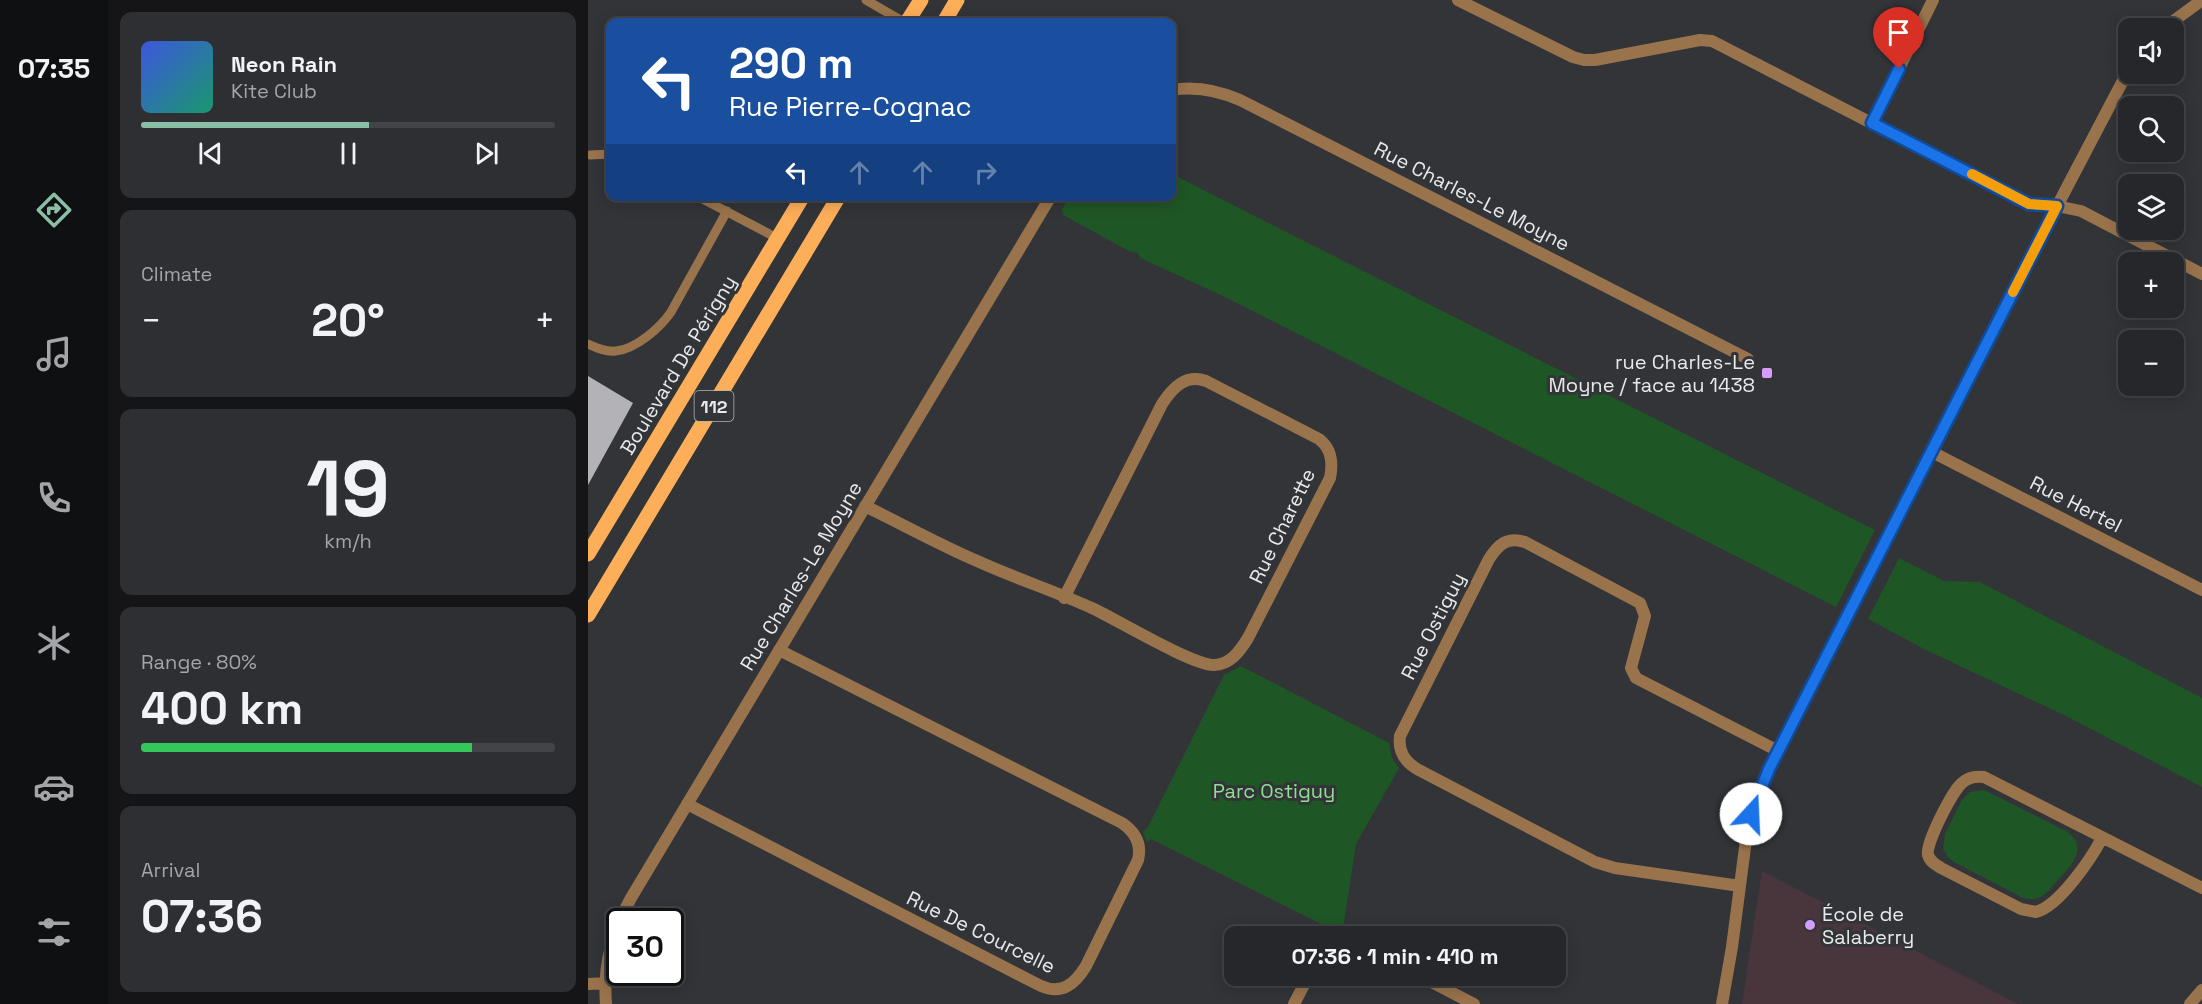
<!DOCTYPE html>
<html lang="en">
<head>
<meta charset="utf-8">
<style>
	:root { --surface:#26272a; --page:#2e2f32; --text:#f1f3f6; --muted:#a4a5a8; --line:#424447; --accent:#8abfa5 }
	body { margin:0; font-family:"Space Grotesk",sans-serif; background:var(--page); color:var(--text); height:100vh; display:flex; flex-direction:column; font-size:22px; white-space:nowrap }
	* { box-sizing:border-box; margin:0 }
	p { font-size:20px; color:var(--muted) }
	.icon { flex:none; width:33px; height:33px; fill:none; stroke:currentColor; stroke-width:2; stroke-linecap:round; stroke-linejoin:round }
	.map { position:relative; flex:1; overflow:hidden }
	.side { display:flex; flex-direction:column; gap:12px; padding:12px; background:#151517; width:480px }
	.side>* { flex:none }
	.top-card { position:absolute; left:18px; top:18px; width:570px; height:183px; border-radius:12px; box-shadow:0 3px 15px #0003,0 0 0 2px var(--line); background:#1a4fa0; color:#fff; overflow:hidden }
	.buttons { position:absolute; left:1530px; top:18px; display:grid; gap:12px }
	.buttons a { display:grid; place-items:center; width:66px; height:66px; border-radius:12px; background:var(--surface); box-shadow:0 3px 15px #0003,0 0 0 2px var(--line); font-size:30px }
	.speed { position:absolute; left:18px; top:908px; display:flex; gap:12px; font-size:30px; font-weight:700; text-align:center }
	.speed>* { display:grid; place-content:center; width:78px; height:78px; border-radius:50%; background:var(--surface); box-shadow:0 3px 15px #0003,0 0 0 2px var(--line); line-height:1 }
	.speed .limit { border:3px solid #111; border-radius:9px; background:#fff; color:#111 }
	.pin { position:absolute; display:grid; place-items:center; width:51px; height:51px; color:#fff; margin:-62px -26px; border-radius:50% 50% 50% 0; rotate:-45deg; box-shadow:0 0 6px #0007 }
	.pin .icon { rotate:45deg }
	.me { position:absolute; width:66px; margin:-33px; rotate:20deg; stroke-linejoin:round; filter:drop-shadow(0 0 4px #0008) }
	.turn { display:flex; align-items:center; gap:21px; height:126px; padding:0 24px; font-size:27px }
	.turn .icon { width:78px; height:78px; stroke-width:2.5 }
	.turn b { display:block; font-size:42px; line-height:51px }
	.lanes { display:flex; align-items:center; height:57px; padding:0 24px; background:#0003; justify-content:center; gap:30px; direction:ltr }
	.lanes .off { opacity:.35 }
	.big { font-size:45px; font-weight:700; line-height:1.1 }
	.side .card { flex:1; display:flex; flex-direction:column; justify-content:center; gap:9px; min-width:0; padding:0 21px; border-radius:12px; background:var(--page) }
	.side .dial { align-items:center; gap:0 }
	.dial b { font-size:78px; line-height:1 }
	.song { display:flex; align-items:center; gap:18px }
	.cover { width:72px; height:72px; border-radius:9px; background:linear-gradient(135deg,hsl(230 70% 55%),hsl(160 70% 35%)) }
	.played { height:6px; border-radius:3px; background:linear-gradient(90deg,var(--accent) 55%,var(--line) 55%) }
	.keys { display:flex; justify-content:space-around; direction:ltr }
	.heat { display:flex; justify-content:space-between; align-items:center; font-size:33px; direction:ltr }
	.charge { height:9px; border-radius:4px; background:linear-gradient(90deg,#34c759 80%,var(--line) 0) }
	.trip { position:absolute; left:636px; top:926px; width:342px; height:60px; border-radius:12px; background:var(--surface); box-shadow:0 3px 15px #0003,0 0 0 2px var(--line); font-weight:700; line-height:60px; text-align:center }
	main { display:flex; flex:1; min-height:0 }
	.dock { display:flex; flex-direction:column; width:108px; justify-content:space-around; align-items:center; background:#0f1011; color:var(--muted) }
	.dock .icon { width:42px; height:42px }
	.dock .active { color:var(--accent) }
	.dock b { font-size:27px; color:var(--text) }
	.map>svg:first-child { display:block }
	.education { fill:#49363d }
	.green { fill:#1f5625 }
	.building { fill:#b2b2b7 }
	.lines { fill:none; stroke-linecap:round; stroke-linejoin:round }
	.lane { stroke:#99734c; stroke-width:9 }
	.street { stroke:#99734c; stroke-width:12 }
	.primary { stroke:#fdae59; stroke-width:15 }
	.route-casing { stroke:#114b97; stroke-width:15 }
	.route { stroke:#1a73e8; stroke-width:10 }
	.slow { stroke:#f59e0b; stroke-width:10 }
	.poi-dot { fill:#d59cfb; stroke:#323438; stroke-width:2 }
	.labels { text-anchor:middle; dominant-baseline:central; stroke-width:6; stroke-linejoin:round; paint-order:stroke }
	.shield { fill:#323438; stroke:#b1b3b5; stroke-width:1.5 }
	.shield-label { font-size:18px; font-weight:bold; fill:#e8e9eb }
	.street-label { font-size:20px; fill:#e8e9eb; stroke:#323438 }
	.poi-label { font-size:20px; fill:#e8e9eb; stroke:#323438; text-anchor:end }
	.park-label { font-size:20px; fill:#8fde93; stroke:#323438 }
</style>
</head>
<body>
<main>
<nav class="dock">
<b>07:35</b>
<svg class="icon active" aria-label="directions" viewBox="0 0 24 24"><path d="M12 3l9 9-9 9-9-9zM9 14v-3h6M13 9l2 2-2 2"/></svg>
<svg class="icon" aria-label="music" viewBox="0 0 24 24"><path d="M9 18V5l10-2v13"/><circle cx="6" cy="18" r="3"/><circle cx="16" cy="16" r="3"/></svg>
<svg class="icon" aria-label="phone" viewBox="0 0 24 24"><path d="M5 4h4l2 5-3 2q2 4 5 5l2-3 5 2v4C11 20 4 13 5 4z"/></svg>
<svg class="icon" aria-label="climate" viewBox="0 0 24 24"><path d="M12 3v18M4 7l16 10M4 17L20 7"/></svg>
<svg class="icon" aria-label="car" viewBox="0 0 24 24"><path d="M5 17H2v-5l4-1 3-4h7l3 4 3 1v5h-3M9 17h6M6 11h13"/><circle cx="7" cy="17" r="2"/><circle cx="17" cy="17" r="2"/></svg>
<svg class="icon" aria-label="filters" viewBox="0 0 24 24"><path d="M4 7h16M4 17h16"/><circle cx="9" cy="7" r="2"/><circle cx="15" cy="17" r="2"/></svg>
</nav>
<section class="side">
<div class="card">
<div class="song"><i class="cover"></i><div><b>Neon Rain</b><p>Kite Club</p></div></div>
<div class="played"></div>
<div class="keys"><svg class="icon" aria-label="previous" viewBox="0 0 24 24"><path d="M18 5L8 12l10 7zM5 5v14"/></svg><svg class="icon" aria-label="pause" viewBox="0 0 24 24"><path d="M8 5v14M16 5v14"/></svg><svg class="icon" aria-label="next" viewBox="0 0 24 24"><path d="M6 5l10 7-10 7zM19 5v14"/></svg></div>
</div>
<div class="card"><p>Climate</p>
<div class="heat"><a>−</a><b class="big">20°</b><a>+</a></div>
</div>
<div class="card dial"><b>19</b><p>km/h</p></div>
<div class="card"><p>Range · 80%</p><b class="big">400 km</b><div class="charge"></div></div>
<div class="card"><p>Arrival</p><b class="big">07:36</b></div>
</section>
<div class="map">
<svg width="1614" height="1004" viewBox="0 0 1614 1004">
	<rect width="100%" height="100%" fill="#323438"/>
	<path class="education" d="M 1174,871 L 1430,1004 L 1154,1004 Z"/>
	<path class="green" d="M 584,174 L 1287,530 L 1248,607 L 635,296 L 552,258 L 550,253 L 541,251 L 475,215 L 474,209 L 482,197 L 584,196 Z
		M 1311,558 L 1356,581 L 1392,582 L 1614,698 L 1614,787 L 1478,716 L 1336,649 L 1280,619 Z
		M 653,666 L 801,743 L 804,758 L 811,768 L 768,844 L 755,929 L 741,932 L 735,925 L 563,839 L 559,842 L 555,832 L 560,827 L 636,675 Z
		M 1396,790 L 1478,831 C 1501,846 1485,864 1471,879 C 1465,885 1459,895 1450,898 C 1444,900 1440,899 1435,898 L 1366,862 L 1360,857 L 1355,849 L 1357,834 L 1374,800 L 1382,792 Z"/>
	<path class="building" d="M 0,376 L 45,403 L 0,485 Z"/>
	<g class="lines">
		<path class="lane" d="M 278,0 L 316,22
			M 2,155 L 22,154
			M 109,196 L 189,238
			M 0,344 C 9,348 18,352 28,351 C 48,349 72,328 83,312 L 139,211"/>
		<path class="street" d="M 870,0 L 985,57 L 996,60 L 1007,60 L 1112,40 L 1124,41 L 1441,204 L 1469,206 L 1493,211 L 1614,274
			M 1576,28 L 1614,0
			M 584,90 C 607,86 631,91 652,100 L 1160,359
			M 1284,123 L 1345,0
			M 1344,452 L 1614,590
			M 277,506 C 314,524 350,544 387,560 C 426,578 467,591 506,609 C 529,620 606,666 626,665 C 642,665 652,651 660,638 L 742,478 C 745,463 744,449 731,439 L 618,381 C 598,374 585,387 574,404 L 476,598
			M 99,804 L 453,986 C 474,995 487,984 498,966 L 550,860 C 554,844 547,832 534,823 L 191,650
			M 1514,838 C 1503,859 1471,906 1448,912 L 1433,909 L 1353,868 C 1347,864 1342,862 1340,855 C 1337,844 1365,790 1374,783 C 1380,777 1388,776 1396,777 L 1614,888
			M 1152,886 L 1027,868 L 1007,862 L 829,769 C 816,761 810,751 812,736 L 901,559 C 910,545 919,536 937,542 L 1052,603 L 1057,616 L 1043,668 L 1048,678 L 1190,751
			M 830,975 L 886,1004
			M 0,984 L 18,983
			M 18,1004 C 15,965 24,932 43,898 L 463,196
			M 706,1004 L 721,975
			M 1134,1004 L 1144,947 L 1159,832 L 1172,787 L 1477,191 L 1540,71
			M 1602,1004 L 1614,990"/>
		<path class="primary" d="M 319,22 L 333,0
			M 356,22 L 369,0
			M 0,554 L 215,196
			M 0,615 L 251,196"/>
	</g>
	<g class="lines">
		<g class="route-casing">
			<path id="route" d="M 1163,814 L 1181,769 L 1469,206 L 1441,204 L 1284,123 L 1311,69"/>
		</g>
		<use href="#route" class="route"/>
		<path class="slow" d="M 1384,174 L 1441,204 L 1469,206 L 1425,292"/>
	</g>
	<g class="poi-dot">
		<rect x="1173" y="367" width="12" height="12" rx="3"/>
		<circle cx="1222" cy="925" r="6"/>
	</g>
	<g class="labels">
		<rect class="shield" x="106.5" y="391" width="39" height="30" rx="4.5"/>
		<g class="shield-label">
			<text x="126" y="406">112</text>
		</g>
		<g class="street-label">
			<text transform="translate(884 196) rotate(27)">Rue Charles-Le Moyne</text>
			<text transform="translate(90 365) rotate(-59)">Boulevard De Périgny</text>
			<text transform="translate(1488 504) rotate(27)">Rue Hertel</text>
			<text transform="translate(694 526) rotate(-64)">Rue Charette</text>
			<text transform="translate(213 576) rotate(-59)">Rue Charles-Le Moyne</text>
			<text transform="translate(845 626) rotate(-63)">Rue Ostiguy</text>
			<text transform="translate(393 932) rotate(26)">Rue De Courcelle</text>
		</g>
		<g class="poi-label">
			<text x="1167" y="362">rue Charles-Le<tspan x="1167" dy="23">Moyne / face au 1438</tspan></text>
			<text x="1234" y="914" text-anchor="start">École de<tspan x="1234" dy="23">Salaberry</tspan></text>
		</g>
		<g class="park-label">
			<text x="686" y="791">Parc Ostiguy</text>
		</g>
	</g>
</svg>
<div class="buttons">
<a><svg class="icon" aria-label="sound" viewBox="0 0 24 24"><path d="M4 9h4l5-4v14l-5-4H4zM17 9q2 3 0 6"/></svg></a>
<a><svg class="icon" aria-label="search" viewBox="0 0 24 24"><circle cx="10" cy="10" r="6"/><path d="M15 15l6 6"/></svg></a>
<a><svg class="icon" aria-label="layers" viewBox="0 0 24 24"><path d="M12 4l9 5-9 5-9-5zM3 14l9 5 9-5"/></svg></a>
<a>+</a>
<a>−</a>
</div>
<div class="speed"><div class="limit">30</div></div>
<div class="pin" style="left:1311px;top:69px;background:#d93025"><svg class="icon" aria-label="arrive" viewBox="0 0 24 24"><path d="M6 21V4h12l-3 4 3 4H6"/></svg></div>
<svg class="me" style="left:1163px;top:814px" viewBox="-20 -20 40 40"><circle r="19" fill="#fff"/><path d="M0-13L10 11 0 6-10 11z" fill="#1a73e8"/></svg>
<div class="trip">07:36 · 1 min · 410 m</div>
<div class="top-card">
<div class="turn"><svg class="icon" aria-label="left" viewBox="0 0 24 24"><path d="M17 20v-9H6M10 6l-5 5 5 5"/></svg><div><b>290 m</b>Rue Pierre-Cognac</div></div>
<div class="lanes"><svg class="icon" aria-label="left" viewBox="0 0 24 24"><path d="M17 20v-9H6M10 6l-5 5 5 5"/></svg><svg class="icon off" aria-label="ahead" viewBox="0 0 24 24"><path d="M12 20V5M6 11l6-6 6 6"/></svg><svg class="icon off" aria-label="ahead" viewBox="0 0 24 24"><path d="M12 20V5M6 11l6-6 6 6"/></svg><svg class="icon off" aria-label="right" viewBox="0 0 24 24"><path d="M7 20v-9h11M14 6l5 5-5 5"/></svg></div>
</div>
</div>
</main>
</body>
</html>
